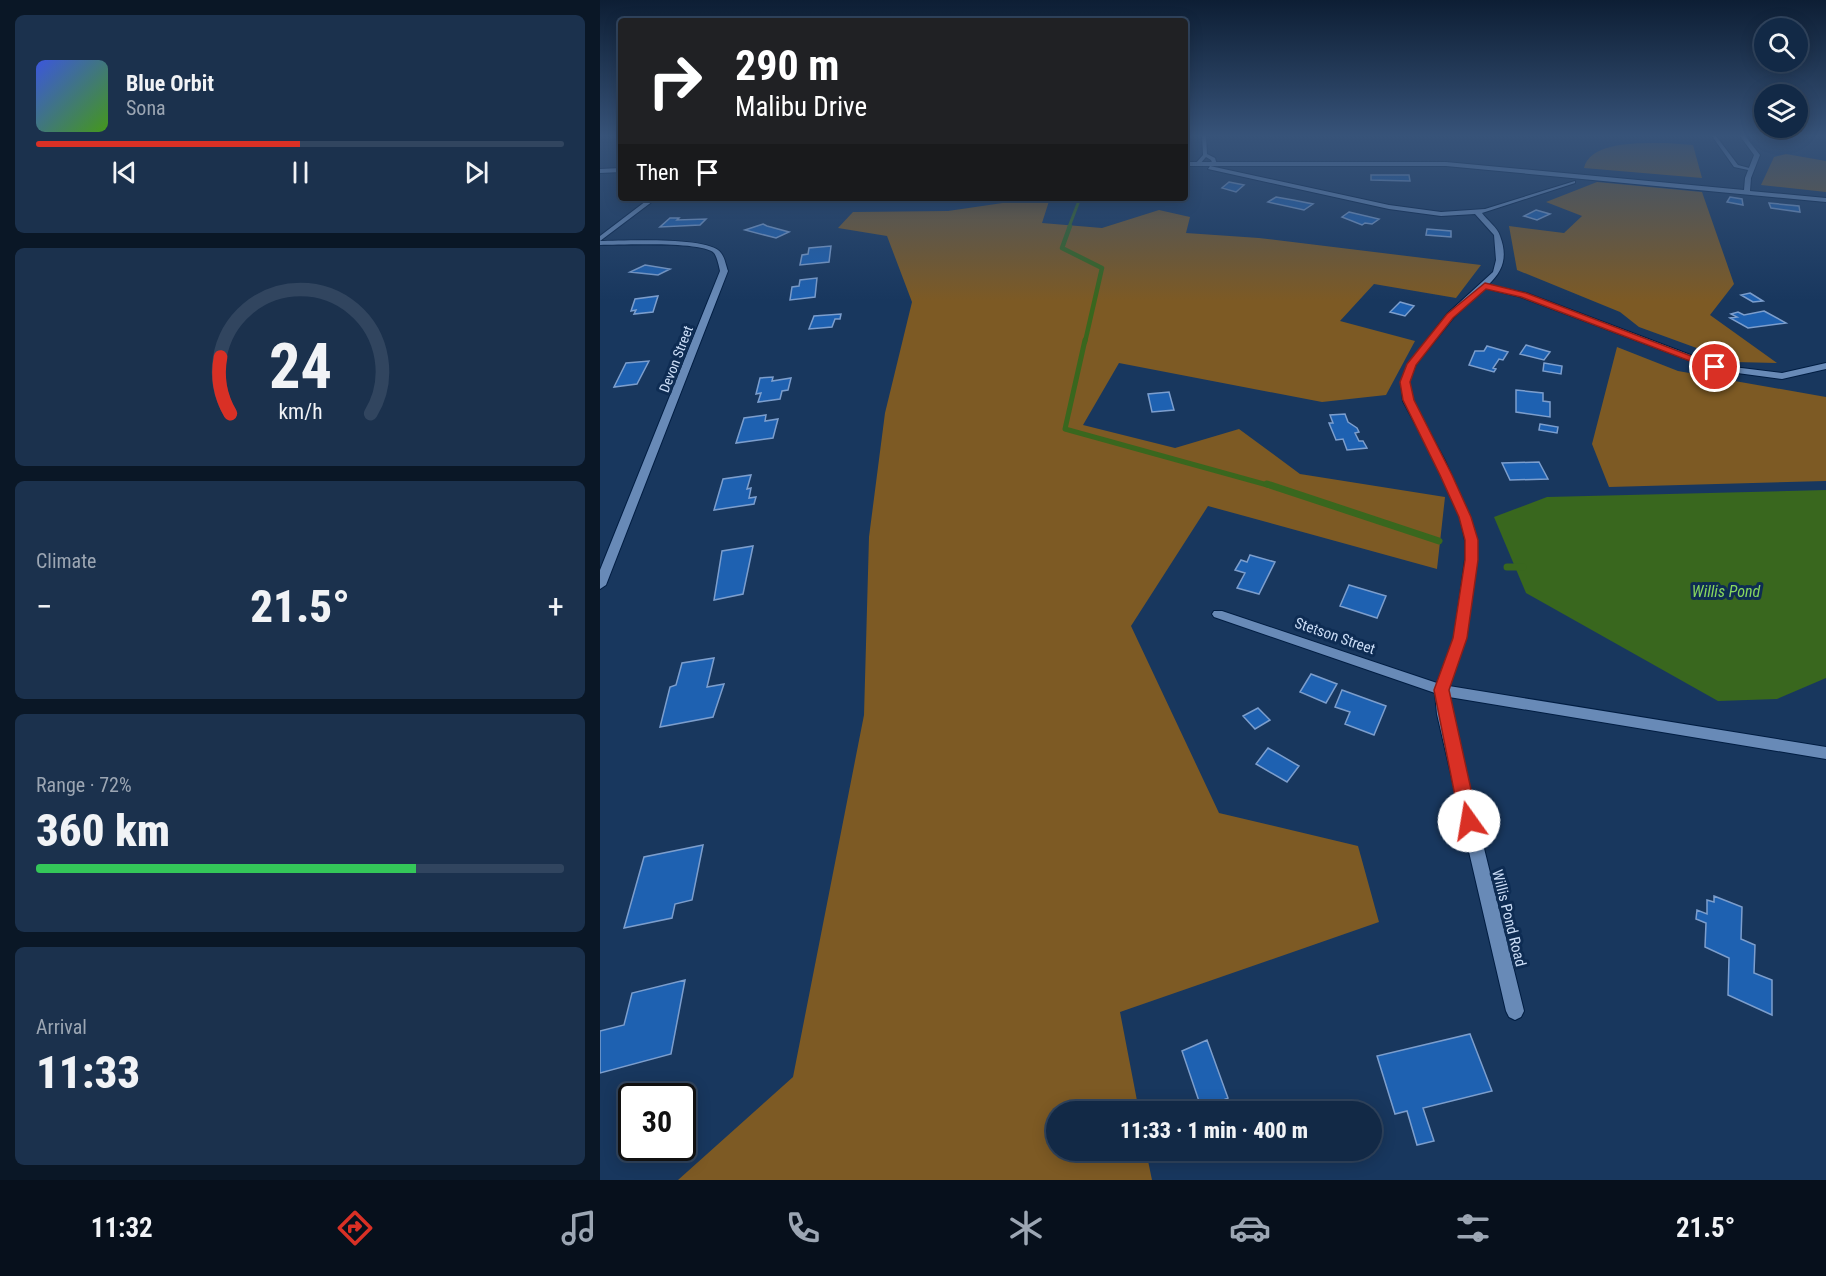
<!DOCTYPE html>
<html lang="en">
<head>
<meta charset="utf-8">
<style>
	:root { --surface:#122946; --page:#1b314d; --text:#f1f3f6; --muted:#9ca6b3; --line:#31455f; --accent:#d93025 }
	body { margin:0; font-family:"Roboto Condensed",sans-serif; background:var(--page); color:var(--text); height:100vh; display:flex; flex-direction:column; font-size:22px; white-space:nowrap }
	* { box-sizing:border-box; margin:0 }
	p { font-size:20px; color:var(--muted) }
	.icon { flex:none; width:33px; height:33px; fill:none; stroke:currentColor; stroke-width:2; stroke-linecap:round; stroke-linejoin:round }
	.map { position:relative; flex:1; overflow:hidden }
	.sheet { display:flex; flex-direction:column; gap:15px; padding:15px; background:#0a1726; width:600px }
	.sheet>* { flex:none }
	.banner { position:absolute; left:18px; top:18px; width:570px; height:183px; border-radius:6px; box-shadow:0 3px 15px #0003,0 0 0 2px var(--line); background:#202124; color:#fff; overflow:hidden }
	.tools { position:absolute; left:1154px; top:18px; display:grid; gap:12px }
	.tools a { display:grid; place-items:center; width:54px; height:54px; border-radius:50%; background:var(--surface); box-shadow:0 3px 15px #0003,0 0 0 2px var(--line); font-size:30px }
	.speed { position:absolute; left:18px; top:1083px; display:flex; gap:12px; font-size:30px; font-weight:700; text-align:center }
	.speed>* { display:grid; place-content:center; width:78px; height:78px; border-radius:50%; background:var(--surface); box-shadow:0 3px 15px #0003,0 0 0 2px var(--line); line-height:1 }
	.speed .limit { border:3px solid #111; border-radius:9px; background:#fff; color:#111 }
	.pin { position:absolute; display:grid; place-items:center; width:51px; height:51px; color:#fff; margin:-26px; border:3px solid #fff; border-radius:50%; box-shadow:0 2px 6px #0007 }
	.me { position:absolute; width:66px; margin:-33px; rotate:347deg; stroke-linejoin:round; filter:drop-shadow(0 0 4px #0008) }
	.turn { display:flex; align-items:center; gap:21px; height:126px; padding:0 18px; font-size:27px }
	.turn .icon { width:78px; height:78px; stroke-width:2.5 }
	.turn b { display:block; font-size:42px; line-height:51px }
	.then { display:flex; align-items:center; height:57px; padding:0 18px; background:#0003; gap:12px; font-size:22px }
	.big { font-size:45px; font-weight:800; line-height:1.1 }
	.sheet .widget { flex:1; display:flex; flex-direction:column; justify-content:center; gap:9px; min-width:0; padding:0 21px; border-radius:9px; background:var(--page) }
	.sheet .dial { align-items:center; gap:0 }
	.dial svg { height:156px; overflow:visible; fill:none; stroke:var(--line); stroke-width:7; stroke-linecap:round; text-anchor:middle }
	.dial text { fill:var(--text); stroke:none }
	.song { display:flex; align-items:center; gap:18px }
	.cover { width:72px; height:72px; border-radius:9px; background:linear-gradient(135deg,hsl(230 70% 55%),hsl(100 70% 35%)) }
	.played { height:6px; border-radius:3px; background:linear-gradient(90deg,var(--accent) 50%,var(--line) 50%) }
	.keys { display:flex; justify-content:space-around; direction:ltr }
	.heat { display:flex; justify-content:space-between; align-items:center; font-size:33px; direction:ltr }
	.charge { height:9px; border-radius:4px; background:linear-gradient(90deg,#34c759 72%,var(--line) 0) }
	.trip { position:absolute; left:446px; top:1101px; width:336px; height:60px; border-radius:30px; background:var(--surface); box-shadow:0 3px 15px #0003,0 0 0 2px var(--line); font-weight:800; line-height:60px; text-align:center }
	.menu { display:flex; height:96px; justify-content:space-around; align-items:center; background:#07101c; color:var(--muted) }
	.menu .icon { width:42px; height:42px }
	.menu .on { color:var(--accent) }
	.menu b { font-size:27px; color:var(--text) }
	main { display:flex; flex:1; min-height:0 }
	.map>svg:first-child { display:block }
	.green { fill:#7d5a24 }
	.water { fill:#39671e }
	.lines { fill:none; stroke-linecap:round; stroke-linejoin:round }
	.stream-far3 { stroke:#39671e; stroke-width:3 }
	.stream-far2 { stroke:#39671e; stroke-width:4.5 }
	.stream-far1 { stroke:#39671e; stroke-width:5 }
	.stream { stroke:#39671e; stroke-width:7 }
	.building { fill:#1e61b1; stroke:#7c9ecd; stroke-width:1.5 }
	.service-casing { stroke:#001d42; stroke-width:2 }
	.minor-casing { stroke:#001d42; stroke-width:2 }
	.service { fill:#688ab7; fill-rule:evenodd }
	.minor { fill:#688ab7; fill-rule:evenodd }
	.route { fill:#d93025; stroke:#8d1f18; stroke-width:1.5 }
	.labels { text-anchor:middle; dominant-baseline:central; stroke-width:6; stroke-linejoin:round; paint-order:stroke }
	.far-street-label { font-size:14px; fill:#cbddf6; stroke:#0e2c53 }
	.street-label { font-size:15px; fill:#cbddf6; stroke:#0e2c53 }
	.water-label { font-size:16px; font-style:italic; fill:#88d75e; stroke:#0e2c53 }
</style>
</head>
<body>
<main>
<section class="sheet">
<div class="widget">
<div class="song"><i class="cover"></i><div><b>Blue Orbit</b><p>Sona</p></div></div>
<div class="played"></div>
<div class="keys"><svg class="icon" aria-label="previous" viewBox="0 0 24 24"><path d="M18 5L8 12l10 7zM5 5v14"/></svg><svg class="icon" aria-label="pause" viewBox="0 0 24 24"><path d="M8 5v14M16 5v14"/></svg><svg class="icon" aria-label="next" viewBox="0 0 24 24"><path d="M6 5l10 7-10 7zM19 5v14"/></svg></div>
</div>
<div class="widget dial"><svg viewBox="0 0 100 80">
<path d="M14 69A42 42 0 1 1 86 69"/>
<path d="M14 69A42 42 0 0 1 9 40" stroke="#d93025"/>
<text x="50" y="56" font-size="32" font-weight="700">24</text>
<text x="50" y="72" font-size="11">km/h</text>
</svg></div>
<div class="widget"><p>Climate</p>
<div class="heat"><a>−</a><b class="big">21.5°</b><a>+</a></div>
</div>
<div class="widget"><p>Range · 72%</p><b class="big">360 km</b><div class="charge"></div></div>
<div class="widget"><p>Arrival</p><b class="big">11:33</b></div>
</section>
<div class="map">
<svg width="1226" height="1180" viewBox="0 0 1226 1180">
	<rect width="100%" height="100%" fill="#18375e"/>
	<path class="green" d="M 1067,143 L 1093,145 L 1102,178 L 984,168 C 990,140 1045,143 1067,143 Z
		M 1186,154 L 1226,161 L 1226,192 L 1161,185 L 1174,157 Z
		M 997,182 L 1102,192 L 1134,284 L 1110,315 L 1177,363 L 1135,362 L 1039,327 L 1020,312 L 917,270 L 909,226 L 964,233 L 982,216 L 946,202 Z
		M 437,198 L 450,198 L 442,223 L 502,228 L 559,210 L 590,217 L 586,233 L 659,238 L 881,265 L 856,298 L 774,284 L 740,321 L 815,341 L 786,395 L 722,402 L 519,363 L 483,425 L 575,448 L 639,429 L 700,474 L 845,497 L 837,569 L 608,506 L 531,626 L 619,813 L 758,846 L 779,922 L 520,1012 L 539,1111 L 456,1112 L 456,1150 L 546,1151 L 552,1180 L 78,1180 L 193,1077 L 264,715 L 269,537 L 285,413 L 312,302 L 287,236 L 238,228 L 253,212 L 348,211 Z
		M 1017,347 L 1078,371 L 1226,397 L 1226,481 L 1009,487 L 992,444 Z"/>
	<path class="water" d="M 1226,490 L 1226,678 L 1177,699 L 1118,701 L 926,593 L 894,517 L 947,497 Z"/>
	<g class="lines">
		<path class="stream-far3" d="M 469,227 L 480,198"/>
		<path class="stream-far2" d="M 470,226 L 462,248 L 502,268 L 485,342"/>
		<path class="stream-far1" d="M 485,340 L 465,429 L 671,486"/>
		<path class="stream" d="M 667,484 L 839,541
			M 907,567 L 923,567"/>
	</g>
	<path class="building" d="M 771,175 L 809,175 L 810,181 L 771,180 Z
		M 629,182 L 644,185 L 636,192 L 622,188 Z
		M 676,197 L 693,200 L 713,204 L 704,210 L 668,202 Z
		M 1130,197 L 1142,199 L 1143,205 L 1127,202 Z
		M 1169,203 L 1199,206 L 1200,212 L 1171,208 Z
		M 936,210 L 950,214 L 937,220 L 924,216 Z
		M 749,212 L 779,219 L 772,224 L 765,223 L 762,225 L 742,217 Z
		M 70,218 L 79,218 L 77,220 L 106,219 L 100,225 L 60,227 Z
		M 163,224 L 167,226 L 189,232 L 176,238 L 145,230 Z
		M 827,229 L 851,231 L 851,237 L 826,235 Z
		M 231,246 L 229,262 L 200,265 L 202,255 L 208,254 L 209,248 Z
		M 45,265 L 70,269 L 58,275 L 30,272 Z
		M 217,278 L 215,297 L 190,300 L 192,287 L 199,286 L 200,280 Z
		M 1150,293 L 1163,301 L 1153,302 L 1141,295 Z
		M 58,296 L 53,312 L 34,314 L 36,310 L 31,311 L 35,299 Z
		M 800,302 L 814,306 L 805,316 L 790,312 Z
		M 1164,311 L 1186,323 L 1148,328 L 1130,318 L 1137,317 L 1131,314 L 1138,312 L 1144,315 Z
		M 241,314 L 240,319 L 235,319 L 232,327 L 209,329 L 214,316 Z
		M 926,345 L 950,352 L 944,360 L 920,354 Z
		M 887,346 L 908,352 L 903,360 L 899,359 L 893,368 L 896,369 L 894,372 L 869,365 L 875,351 L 884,351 Z
		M 49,361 L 37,384 L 14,387 L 26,363 Z
		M 944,363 L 962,366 L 961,374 L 943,371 Z
		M 173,377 L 172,381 L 191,378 L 188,390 L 182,391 L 180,399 L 158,402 L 161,393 L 156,394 L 160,378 Z
		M 916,390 L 943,393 L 943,401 L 950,402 L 950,417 L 916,412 Z
		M 569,392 L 574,410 L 552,412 L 548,394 Z
		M 745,414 L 748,422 L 757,428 L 759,432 L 755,433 L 759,441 L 763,441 L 767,448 L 747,450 L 743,439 L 736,440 L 729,423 L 733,423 L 730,415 Z
		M 166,415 L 165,421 L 178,419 L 173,438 L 136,443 L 144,418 Z
		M 940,424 L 958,427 L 957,433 L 939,430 Z
		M 939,462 L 948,479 L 910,480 L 902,463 Z
		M 151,475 L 147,489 L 151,488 L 149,498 L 156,497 L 154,504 L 114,510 L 123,479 Z
		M 153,546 L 143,594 L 114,600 L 122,551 Z
		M 650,555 L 675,562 L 659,594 L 637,588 L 645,573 L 635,570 L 641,560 L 647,562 Z
		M 749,585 L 786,596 L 777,618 L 740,606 Z
		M 114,658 L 107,687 L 124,684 L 113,717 L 60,727 L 70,687 L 76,685 L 82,663 Z
		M 711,674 L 737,684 L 726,703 L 700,692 Z
		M 742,690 L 786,706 L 774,735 L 745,724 L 750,712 L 735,707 Z
		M 658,708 L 670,720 L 655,729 L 643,716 Z
		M 668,748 L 699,766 L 687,782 L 656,764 Z
		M 103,845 L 92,900 L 75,904 L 72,918 L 24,928 L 44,857 Z
		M 1114,896 L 1142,907 L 1141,939 L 1155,945 L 1154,973 L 1172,980 L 1172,1015 L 1128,995 L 1129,958 L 1105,947 L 1106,923 L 1096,919 L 1097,910 L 1107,914 L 1107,900 L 1114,902 Z
		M 85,980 L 71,1054 L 0,1073 L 0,1031 L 24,1025 L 32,993 Z
		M 870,1034 L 892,1091 L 823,1108 L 834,1141 L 817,1145 L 807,1111 L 795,1114 L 777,1056 Z
		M 607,1040 L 628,1098 L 602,1110 L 582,1051 Z"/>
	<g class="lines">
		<g class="service-casing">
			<path id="service" d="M 602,136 L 606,136 L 607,154 L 615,158 L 617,165 L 613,165 L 611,160 L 606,157 L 599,165 L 595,164 L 603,155 Z
				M 1112,136 L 1116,136 L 1138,165 L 1153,169 L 1153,171 L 1134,167 Z"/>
		</g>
		<g class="minor-casing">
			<path id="minor" d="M 1140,136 L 1145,136 L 1160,155 L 1151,178 L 1150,191 L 1226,198 L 1226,202 L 846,166 L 585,166 L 585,162 L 846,162 L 1144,190 L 1145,178 L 1154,155 Z
				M 610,166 L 789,205 L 841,212 L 885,209 L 975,181 L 975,183 L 882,213 C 887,220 898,228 900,236 C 908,257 903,271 888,285 L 926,293 L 1117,365 L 1182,373 L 1226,363 L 1226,369 L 1182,379 L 1115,370 L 921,297 L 884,288 L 853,318 L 816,364 L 809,382 L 813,401 L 845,461 L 870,517 L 877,540 L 877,560 L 866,638 L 849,686 L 1226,747 L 1226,759 L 849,697 L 851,714 L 924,1011 L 921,1017 L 915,1020 L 909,1017 L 906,1011 L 837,714 L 835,693 L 614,617 L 612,614 L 614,611 L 622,611 L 837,683 L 854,638 L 865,560 L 865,540 L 860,517 L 835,461 L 803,401 L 801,382 L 808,364 L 847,314 L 893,272 L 896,260 L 894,235 L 875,214 L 841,216 L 789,209 L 608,169 Z
				M 21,168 L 21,172 L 0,173 L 0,169 Z
				M 50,198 L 57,198 L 0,241 C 22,241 110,236 121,253 C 125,258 126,266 128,271 L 6,585 L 0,589 L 0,570 L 120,271 C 119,266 117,257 114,253 C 102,241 20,245 0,245 L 0,236 Z"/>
		</g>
		<use href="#service" class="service"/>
		<use href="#minor" class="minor"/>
	</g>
	<linearGradient id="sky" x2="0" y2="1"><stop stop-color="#0d1e34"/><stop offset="0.45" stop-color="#375379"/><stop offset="1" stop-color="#375379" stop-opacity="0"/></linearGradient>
	<rect width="1226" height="301" fill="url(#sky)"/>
	<path class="route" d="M 885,283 L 926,293 L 1120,367 L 1111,369 L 921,297 L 886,289 L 853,318 L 816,365 L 810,382 L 814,400 L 852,475 L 871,517 L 878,540 L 878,560 L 867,638 L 849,690 L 878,821 L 875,827 L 869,829 L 863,827 L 860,821 L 834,690 L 853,638 L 865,560 L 865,540 L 859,517 L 840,475 L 803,400 L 800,382 L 807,364 L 847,314 Z"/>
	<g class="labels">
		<g class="far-street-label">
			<text transform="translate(76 359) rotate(-69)">Devon Street</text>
		</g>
		<g class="street-label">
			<text transform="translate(735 636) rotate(19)">Stetson Street</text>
			<text transform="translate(909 918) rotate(76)">Willis Pond Road</text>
		</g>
		<g class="water-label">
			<text x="1126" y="591">Willis Pond</text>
		</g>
	</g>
</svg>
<div class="tools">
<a><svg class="icon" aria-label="search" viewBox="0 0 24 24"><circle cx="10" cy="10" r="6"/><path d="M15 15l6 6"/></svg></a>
<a><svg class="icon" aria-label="layers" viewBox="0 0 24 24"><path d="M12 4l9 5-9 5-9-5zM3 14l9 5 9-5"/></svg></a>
</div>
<div class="speed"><div class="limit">30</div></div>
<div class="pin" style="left:1115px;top:367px;background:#d93025"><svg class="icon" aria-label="arrive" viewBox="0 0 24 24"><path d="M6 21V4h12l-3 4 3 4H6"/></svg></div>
<svg class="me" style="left:869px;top:821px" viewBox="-20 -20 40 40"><circle r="19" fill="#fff"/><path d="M0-13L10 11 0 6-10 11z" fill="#d93025"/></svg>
<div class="trip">11:33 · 1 min · 400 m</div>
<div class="banner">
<div class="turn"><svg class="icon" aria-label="right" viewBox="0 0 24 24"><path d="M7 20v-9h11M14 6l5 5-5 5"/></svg><div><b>290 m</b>Malibu Drive</div></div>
<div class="then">Then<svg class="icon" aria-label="arrive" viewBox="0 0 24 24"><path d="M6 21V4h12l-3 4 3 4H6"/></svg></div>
</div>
</div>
</main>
<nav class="menu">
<b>11:32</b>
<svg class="icon on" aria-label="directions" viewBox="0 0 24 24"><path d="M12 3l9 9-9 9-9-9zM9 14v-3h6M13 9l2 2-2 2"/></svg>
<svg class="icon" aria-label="music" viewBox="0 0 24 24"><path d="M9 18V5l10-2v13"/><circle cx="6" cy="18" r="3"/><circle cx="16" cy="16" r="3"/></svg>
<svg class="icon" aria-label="phone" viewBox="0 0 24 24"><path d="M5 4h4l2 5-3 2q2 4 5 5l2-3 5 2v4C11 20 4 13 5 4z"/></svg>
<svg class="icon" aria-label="climate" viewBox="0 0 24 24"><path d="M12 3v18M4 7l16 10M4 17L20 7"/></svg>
<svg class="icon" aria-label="car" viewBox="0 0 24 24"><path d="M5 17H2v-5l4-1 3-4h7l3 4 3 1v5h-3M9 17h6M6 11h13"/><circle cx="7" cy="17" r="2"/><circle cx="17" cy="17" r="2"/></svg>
<svg class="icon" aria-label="filters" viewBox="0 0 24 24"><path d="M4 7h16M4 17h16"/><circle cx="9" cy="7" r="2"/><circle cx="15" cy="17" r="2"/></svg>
<b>21.5°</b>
</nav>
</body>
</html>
